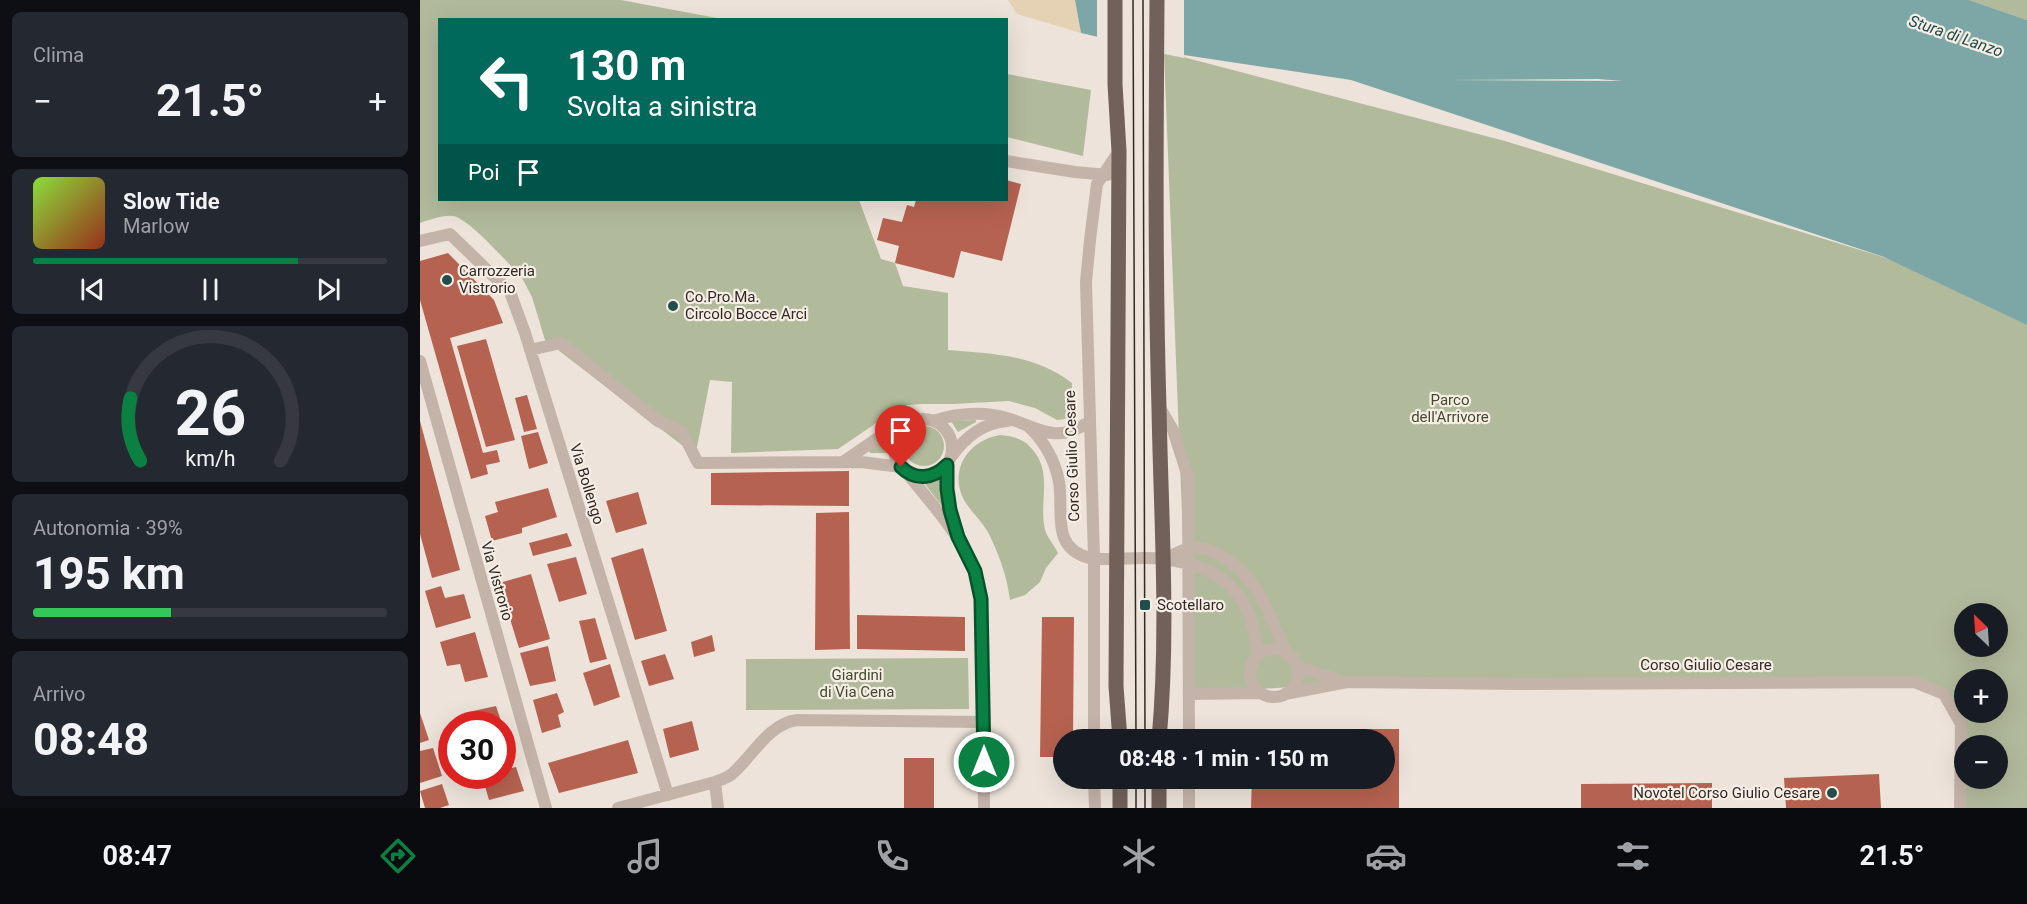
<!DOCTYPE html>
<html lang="it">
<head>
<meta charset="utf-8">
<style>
	:root { --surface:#171b24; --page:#242831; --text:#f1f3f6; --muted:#9ea1a6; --line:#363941; --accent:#0b8043 }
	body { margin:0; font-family:Roboto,sans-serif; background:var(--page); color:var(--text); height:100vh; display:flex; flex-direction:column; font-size:22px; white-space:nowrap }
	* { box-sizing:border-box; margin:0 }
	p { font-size:20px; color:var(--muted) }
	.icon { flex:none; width:33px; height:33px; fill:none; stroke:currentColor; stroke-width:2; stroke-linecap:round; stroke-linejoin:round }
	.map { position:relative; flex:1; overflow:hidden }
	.details { display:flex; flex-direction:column; gap:12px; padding:12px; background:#0d0f14; width:420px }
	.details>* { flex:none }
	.guide { position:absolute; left:18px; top:18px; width:570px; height:183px; border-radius:0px; box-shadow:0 6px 24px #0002; background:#00695c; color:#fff; overflow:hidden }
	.needle { width:39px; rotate:335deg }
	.buttons { position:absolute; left:1534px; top:603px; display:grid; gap:12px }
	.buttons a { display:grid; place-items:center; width:54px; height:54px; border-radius:50%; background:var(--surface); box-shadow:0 6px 24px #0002; font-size:30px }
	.speed { position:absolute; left:18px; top:711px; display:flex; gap:12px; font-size:30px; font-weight:700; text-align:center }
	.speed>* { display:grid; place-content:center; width:78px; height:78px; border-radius:50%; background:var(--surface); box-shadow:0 6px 24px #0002; line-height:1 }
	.speed .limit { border:9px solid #d22; background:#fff; color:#111 }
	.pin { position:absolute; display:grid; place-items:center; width:51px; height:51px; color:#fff; margin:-62px -26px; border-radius:50% 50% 50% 0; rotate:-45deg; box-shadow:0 0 6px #0007 }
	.pin .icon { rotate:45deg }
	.me { position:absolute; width:66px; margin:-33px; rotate:0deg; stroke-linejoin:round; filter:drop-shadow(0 0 4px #0008) }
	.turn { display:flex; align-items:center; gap:21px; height:126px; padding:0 30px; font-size:27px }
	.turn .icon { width:78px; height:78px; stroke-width:2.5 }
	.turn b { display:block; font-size:42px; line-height:51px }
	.then { display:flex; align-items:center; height:57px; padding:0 30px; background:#0003; gap:12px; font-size:22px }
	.big { font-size:45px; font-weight:700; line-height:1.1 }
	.details .tile { flex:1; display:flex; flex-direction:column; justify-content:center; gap:9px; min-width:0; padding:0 21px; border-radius:9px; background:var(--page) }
	.details .dial { align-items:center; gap:0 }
	.dial svg { height:156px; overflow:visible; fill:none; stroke:var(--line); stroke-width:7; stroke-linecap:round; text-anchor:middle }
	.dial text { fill:var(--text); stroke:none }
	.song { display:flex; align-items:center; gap:18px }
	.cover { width:72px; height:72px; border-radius:9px; background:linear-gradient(135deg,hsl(90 70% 55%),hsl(10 70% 35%)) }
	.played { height:6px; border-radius:3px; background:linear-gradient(90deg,var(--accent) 75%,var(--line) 75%) }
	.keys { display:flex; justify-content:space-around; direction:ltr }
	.heat { display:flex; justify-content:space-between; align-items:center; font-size:33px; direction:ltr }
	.charge { height:9px; border-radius:4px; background:linear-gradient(90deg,#34c759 39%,var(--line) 0) }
	.trip { position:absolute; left:633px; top:729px; width:342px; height:60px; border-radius:30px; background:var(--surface); box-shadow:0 6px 24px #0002; font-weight:700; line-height:60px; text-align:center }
	.dock { display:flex; height:96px; justify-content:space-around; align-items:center; background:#090b0e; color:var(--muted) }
	.dock .icon { width:42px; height:42px }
	.dock .selected { color:var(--accent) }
	.dock b { font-size:27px; color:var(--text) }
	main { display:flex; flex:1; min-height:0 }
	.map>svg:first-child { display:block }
	.green { fill:#b2ba9c; fill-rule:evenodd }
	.sand { fill:#e5d1b4 }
	.water { fill:#7da7a6; fill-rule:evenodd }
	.pier { fill:#ede3da }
	.building { fill:#b66250 }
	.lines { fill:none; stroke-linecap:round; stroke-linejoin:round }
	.street { stroke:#c4b3a8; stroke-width:12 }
	.primary { stroke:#72605a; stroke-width:15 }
	.tram { stroke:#322a27; stroke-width:1.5 }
	.route-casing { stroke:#07532c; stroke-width:15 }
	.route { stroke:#0b8043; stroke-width:10 }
	.poi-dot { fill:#224d4d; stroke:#f6ede5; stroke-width:2 }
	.labels { text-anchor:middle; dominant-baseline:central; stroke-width:4.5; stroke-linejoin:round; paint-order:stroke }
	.poi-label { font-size:15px; fill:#322a27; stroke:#f6ede5; text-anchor:start }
	.park-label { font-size:15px; fill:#434c2e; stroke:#f6ede5 }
	.street-label { font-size:15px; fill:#322a27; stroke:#f6ede5 }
	.water-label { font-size:16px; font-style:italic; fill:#224d4d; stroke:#f6ede5 }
</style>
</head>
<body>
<main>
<section class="details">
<div class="tile"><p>Clima</p>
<div class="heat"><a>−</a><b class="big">21.5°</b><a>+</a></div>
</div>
<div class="tile">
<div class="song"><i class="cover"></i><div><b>Slow Tide</b><p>Marlow</p></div></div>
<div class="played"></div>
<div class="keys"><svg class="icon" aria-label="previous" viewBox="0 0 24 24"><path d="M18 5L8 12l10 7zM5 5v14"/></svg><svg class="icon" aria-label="pause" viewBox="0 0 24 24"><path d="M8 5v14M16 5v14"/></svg><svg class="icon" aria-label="next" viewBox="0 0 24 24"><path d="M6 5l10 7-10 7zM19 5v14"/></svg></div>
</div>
<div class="tile dial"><svg viewBox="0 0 100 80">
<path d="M14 69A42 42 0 1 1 86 69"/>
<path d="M14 69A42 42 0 0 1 9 37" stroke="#0b8043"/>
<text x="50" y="56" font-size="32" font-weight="700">26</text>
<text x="50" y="72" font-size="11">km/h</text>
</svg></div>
<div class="tile"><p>Autonomia · 39%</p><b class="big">195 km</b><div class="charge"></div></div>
<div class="tile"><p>Arrivo</p><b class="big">08:48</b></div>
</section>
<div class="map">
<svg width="1607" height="808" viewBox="0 0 1607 808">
	<rect width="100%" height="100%" fill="#ede3da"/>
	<path class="green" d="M 0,0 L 201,0 L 302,19 L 20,20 L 20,200 L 439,200 L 461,259 L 475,263 L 483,286 L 528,293 L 528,350 C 574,354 613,354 652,383 L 651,412 L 645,419 L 637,420 L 615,408 L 589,401 L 533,404 L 502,404 L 487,405 L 474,411 L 418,449 L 311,453 L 312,382 L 290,380 L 277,447 L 263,446 L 125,340 L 112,297 L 101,276 C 87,263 50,219 33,216 C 22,215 10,220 0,223 Z
		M 1549,0 L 1607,0 L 1607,20 Z
		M 744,52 L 1085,141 L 1476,261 L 1607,324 L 1607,808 L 1540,808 L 1541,724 L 1524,694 L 1494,682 L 958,681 L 769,694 ZM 1545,614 L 1578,614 L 1578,646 L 1545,646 ZM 1545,680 L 1578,680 L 1578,712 L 1545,712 ZM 1545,746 L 1578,746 L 1578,778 L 1545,778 Z
		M 587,74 L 671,90 L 663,156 L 587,137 Z
		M 556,420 L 556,422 L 538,432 L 531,421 Z
		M484 446a20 20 0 1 1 40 0a20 20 0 1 1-40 0Z
		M 580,435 C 593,436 605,439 613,450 C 634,475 617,505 626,533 C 629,540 635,546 638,553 L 626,568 L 620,582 L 605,595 L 590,600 C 587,576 579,555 569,534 C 562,521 551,512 544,500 C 528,470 549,440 580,435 Z
		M 466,438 L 468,439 L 467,453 L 450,453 L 449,450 Z
		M 520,479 L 523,504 L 521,505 L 505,484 L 506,482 Z
		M 548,658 L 549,709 L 326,710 L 326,659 Z"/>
	<path class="sand" d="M 588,0 L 655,0 L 661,33 L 597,14 Z"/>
	<path class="water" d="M 655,0 L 1549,0 L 1607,20 L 1607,325 L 1464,257 L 931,80 L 744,52 L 661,33 ZM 1178,79 L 1203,81 L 1029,80 Z"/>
	<path class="pier" d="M 677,0 L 764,0 L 764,58 L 677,40 Z"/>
	<path class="building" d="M 586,180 L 601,184 L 582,261 L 541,251 L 534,278 L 475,263 L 479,246 L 457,240 L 463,218 L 482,222 L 487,205 L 494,207 L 496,200 L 586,200 Z
		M 28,253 L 74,300 L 83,323 L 30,338 L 63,453 L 77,450 L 80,462 L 66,465 L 68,474 L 51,479 L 0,300 L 0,261 Z
		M 66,339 L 95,440 L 66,447 L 37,346 Z
		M 107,395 L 117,429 L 104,432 L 95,398 Z
		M 0,421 L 40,570 L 12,578 L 0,534 Z
		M 118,432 L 128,463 L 109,469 L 101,436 Z
		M 429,471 L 429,506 L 291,505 L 291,473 Z
		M 128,488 L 137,517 L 102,528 L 102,533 L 72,541 L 65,516 L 78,512 L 75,502 Z
		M 218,492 L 227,524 L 196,533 L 186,501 Z
		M 429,512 L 430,649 L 395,650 L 396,513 Z
		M 147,533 L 152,546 L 113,556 L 109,543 Z
		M 223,548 L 247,631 L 215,640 L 191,558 Z
		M 156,557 L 167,594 L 139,602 L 127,564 Z
		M 111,574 L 130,639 L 99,648 L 79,583 Z
		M 21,586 L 25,598 L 44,594 L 51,618 L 16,628 L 5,591 Z
		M 437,615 L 545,617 L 545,651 L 437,649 Z
		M 622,617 L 654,617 L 653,740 L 644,740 L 644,757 L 620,757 Z
		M 175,618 L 187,659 L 170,663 L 159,621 Z
		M 55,632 L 68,677 L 45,682 L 40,664 L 27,666 L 20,642 Z
		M 292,635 L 295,651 L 274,657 L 271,642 Z
		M 128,646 L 136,681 L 110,686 L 100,653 Z
		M 245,654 L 254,679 L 229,686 L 221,661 Z
		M 190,664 L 200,697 L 174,706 L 163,673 Z
		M 137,693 L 144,712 L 138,715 L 141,727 L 122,733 L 113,700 Z
		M 76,706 L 82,724 L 48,724 L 44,713 Z
		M 0,713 L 9,740 L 0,743 Z
		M 272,721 L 279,750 L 250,758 L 243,729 Z
		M 82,727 L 93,762 L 82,764 Z
		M 832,729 L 979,729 L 979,808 L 831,808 L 832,778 L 964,778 L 964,740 L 832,740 Z
		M 208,740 L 218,773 L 139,793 L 128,763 Z
		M 13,748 L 22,776 L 0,783 L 0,751 Z
		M 484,758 L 514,758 L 514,808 L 484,808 Z
		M 96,767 L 104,791 L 69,800 L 62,776 L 82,776 L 82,770 Z
		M 1459,774 L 1461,808 L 1366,808 L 1364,778 Z
		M 1292,783 L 1292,808 L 1161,808 L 1161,784 Z
		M 22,784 L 29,805 L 20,808 L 5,808 L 0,791 Z"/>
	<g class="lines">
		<path class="street" d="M 586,161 L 655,172 L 688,175
			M 0,241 L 30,234 L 90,292 L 105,333 L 248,795
			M 110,350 L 141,343 L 238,421 L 262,432 L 278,463 L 441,462 L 481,467
			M 0,361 L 126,808
			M 740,408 L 753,430 L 768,477 L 769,740
			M474 448a29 29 0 1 1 58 0a29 29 0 1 1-58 0Z
			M 513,421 C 532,415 552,412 573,415 C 612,420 629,449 669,422
			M 608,426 C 625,442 635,460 639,482 C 644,511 630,547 669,558 C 693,561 719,556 744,559 C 803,567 834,594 837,655
			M 531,457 C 545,437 562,423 587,421
			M 423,462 L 468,431 L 484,426
			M 527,465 L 527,495 L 536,530
			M 486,472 C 522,517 559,552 562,612 L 564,808
			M 744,559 C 752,556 761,550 769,548 C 780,546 791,550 800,555 C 840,579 848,612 866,653
			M830 673a24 24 0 1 1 48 0a24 24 0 1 1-48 0Z
			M 877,667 L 923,681
			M 769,694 L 841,693
			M 865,694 L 927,682 L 1099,684 L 1494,682 L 1524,694 L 1541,724 L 1540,808
			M 674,740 L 674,558 L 666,282 L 670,240 L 677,184 L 699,151
			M 674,778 L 675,808
			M 769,778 L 769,808
			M 295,782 L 298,808
			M 198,808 L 295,782 C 300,780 307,778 312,774 C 333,756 348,724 377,720 L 564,722"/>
		<path class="primary" d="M 695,0 L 695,84 L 699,151 L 696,686 L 700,740
			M 737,0 C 736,136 735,272 739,408 C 741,519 749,629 739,740
			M 700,778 L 700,808
			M 739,778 L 739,808"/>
		<path class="tram" d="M 713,0 L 716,740
			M 723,0 L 725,740
			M 716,778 L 716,808
			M 725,778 L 725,808"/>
	</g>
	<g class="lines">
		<g class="route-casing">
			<path id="route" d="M 481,467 C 495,481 513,479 527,465 L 527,489 L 530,510 L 538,537 L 555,571 L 561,599 L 564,762"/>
		</g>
		<use href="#route" class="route"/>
	</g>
	<g class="poi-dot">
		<circle cx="27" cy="280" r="6"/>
		<circle cx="253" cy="306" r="6"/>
		<rect x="719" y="599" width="12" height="12" rx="3"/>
		<circle cx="1412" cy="793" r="6"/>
	</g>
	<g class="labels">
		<g class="poi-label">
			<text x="39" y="271">Carrozzeria<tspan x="39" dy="17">Vistrorio</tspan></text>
			<text x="265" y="297">Co.Pro.Ma.<tspan x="265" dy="17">Circolo Bocce Arci</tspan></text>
			<text x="737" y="605">Scotellaro</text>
			<text x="1400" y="793" text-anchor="end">Novotel Corso Giulio Cesare</text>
		</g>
		<g class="park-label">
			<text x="1030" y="400">Parco<tspan x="1030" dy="17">dell'Arrivore</tspan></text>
			<text x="437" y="675">Giardini<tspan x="437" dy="17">di Via Cena</tspan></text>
		</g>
		<g class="street-label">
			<text transform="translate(652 456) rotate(-92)">Corso Giulio Cesare</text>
			<text transform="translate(167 484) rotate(73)">Via Bollengo</text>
			<text transform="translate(77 581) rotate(74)">Via Vistrorio</text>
			<text x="1286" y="665">Corso Giulio Cesare</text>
		</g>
		<g class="water-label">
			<text transform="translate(1536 36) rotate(19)">Stura di Lanzo</text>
		</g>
	</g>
</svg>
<div class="buttons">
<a><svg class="needle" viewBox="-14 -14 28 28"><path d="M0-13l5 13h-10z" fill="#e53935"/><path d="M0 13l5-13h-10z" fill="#9ea1a6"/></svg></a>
<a>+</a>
<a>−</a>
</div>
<div class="speed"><div class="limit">30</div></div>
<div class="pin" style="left:481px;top:467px;background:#d93025"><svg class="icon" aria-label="arrive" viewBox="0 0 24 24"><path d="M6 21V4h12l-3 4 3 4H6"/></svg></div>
<svg class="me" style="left:564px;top:762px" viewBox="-20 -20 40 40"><circle r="17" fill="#0b8043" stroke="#fff" stroke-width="3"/><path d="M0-11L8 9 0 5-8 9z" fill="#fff"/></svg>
<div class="trip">08:48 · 1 min · 150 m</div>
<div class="guide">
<div class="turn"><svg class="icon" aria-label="left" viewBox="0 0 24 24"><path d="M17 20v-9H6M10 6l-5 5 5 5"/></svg><div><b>130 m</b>Svolta a sinistra</div></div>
<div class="then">Poi<svg class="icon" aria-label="arrive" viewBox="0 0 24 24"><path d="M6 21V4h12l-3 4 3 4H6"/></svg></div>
</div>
</div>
</main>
<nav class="dock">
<b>08:47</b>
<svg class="icon selected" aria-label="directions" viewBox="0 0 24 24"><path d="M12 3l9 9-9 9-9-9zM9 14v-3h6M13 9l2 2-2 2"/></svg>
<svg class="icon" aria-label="music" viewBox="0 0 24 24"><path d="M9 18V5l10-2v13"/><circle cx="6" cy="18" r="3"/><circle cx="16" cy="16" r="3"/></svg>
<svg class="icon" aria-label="phone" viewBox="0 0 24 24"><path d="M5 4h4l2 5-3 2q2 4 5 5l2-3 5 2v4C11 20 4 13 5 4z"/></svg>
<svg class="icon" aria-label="climate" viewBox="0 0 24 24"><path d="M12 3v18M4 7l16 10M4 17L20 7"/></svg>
<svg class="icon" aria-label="car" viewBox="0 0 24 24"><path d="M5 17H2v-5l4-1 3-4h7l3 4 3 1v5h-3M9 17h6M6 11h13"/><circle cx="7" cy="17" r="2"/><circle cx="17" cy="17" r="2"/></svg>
<svg class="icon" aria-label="filters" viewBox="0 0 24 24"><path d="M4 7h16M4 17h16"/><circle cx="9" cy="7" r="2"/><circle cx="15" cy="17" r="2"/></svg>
<b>21.5°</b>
</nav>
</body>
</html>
